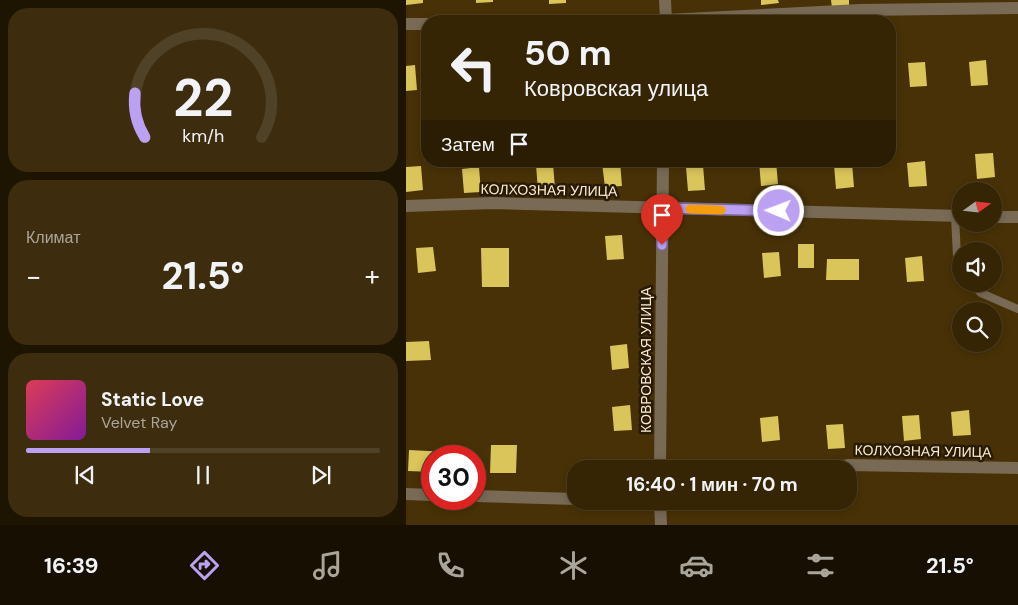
<!DOCTYPE html>
<html lang="ru">
<head>
<meta charset="utf-8">
<style>
	:root { --surface:#362504; --page:#3d2d0e; --text:#f1f3f6; --muted:#aaa59a; --line:#504226; --accent:#bca0f2 }
	body { margin:0; font-family:"DM Sans",sans-serif; background:var(--page); color:var(--text); height:100vh; display:flex; flex-direction:column; font-size:19px; white-space:nowrap }
	* { box-sizing:border-box; margin:0 }
	p { font-size:16px; color:var(--muted) }
	.icon { flex:none; width:28px; height:28px; fill:none; stroke:currentColor; stroke-width:2; stroke-linecap:round; stroke-linejoin:round }
	.map { position:relative; flex:1; overflow:hidden }
	.side { display:flex; flex-direction:column; gap:8px; padding:8px; background:#1e1402; width:406px }
	.side>* { flex:none }
	.top-card { position:absolute; left:15px; top:15px; width:475px; height:152px; border-radius:20px; box-shadow:0 2px 8px #0003,0 0 0 1px var(--line); background:#362504; color:var(--text); overflow:hidden }
	.needle { width:32px; rotate:75deg }
	.tools { position:absolute; left:546px; top:182px; display:grid; gap:10px }
	.tools a { display:grid; place-items:center; width:50px; height:50px; border-radius:50%; background:var(--surface); box-shadow:0 2px 8px #0003,0 0 0 1px var(--line); font-size:25px }
	.speed { position:absolute; left:15px; top:445px; display:flex; gap:10px; font-size:25px; font-weight:700; text-align:center }
	.speed>* { display:grid; place-content:center; width:65px; height:65px; border-radius:50%; background:var(--surface); box-shadow:0 2px 8px #0003,0 0 0 1px var(--line); line-height:1 }
	.speed .limit { border:8px solid #d22; background:#fff; color:#111 }
	.pin { position:absolute; display:grid; place-items:center; width:42px; height:42px; color:#fff; margin:-51px -21px; border-radius:50% 50% 50% 0; rotate:-45deg; box-shadow:0 0 5px #0007 }
	.pin .icon { rotate:45deg }
	.me { position:absolute; width:55px; margin:-28px; rotate:271deg; stroke-linejoin:round; filter:drop-shadow(0 0 4px #0008) }
	.turn { display:flex; align-items:center; gap:18px; height:105px; padding:0 20px; font-size:22px }
	.turn .icon { width:65px; height:65px; stroke-width:2.5 }
	.turn b { display:block; font-size:35px; line-height:42px }
	.then { display:flex; align-items:center; height:48px; padding:0 20px; background:#0003; gap:10px; font-size:19px }
	.big { font-size:38px; font-weight:700; line-height:1.1 }
	.side .tile { flex:1; display:flex; flex-direction:column; justify-content:center; gap:8px; min-width:0; padding:0 18px; border-radius:20px; background:var(--page) }
	.side .dial { align-items:center; gap:0 }
	.dial svg { height:130px; overflow:visible; fill:none; stroke:var(--line); stroke-width:7; stroke-linecap:round; text-anchor:middle }
	.dial text { fill:var(--text); stroke:none }
	.song { display:flex; align-items:center; gap:15px }
	.cover { width:60px; height:60px; border-radius:8px; background:linear-gradient(135deg,hsl(350 70% 55%),hsl(290 70% 35%)) }
	.played { height:5px; border-radius:2px; background:linear-gradient(90deg,var(--accent) 35%,var(--line) 35%) }
	.keys { display:flex; justify-content:space-around; direction:ltr }
	.heat { display:flex; justify-content:space-between; align-items:center; font-size:28px; direction:ltr }
	.trip { position:absolute; left:161px; top:460px; width:290px; height:50px; border-radius:20px; background:var(--surface); box-shadow:0 2px 8px #0003,0 0 0 1px var(--line); font-weight:700; line-height:50px; text-align:center }
	.tabs { display:flex; height:80px; justify-content:space-around; align-items:center; background:#160f02; color:var(--muted) }
	.tabs .icon { width:35px; height:35px }
	.tabs .current { color:var(--accent) }
	.tabs b { font-size:22px; color:var(--text) }
	main { display:flex; flex:1; min-height:0 }
	.map>svg:first-child { display:block }
	.building { fill:#dac55a }
	.lines { fill:none; stroke-linecap:round; stroke-linejoin:round }
	.lane { stroke:#786a55; stroke-width:8 }
	.street { stroke:#786a55; stroke-width:12 }
	.route-casing { stroke:#7a689d; stroke-width:12 }
	.route { stroke:#bca0f2; stroke-width:9 }
	.slow { stroke:#f59e0b; stroke-width:9 }
	.labels { text-anchor:middle; dominant-baseline:central; stroke-width:5; stroke-linejoin:round; paint-order:stroke }
	.street-label { font-size:14px; fill:#fdebd0; stroke:#271b05 }
</style>
</head>
<body>
<main>
<section class="side">
<div class="tile dial"><svg viewBox="0 0 100 80">
<path d="M14 69A42 42 0 1 1 86 69"/>
<path d="M14 69A42 42 0 0 1 8 42" stroke="#bca0f2"/>
<text x="50" y="56" font-size="32" font-weight="700">22</text>
<text x="50" y="72" font-size="11">km/h</text>
</svg></div>
<div class="tile"><p>Климат</p>
<div class="heat"><a>−</a><b class="big">21.5°</b><a>+</a></div>
</div>
<div class="tile">
<div class="song"><i class="cover"></i><div><b>Static Love</b><p>Velvet Ray</p></div></div>
<div class="played"></div>
<div class="keys"><svg class="icon" aria-label="previous" viewBox="0 0 24 24"><path d="M18 5L8 12l10 7zM5 5v14"/></svg><svg class="icon" aria-label="pause" viewBox="0 0 24 24"><path d="M8 5v14M16 5v14"/></svg><svg class="icon" aria-label="next" viewBox="0 0 24 24"><path d="M6 5l10 7-10 7zM19 5v14"/></svg></div>
</div>
</section>
<div class="map">
<svg width="612" height="525" viewBox="0 0 612 525">
	<rect width="100%" height="100%" fill="#483106"/>
	<path class="building" d="M 0,0 L 17,0 L 17,3 L 0,5 Z
		M 70,0 L 87,0 L 87,2 L 70,3 Z
		M 143,0 L 160,0 L 160,3 L 143,4 Z
		M 355,0 L 372,0 L 373,3 L 355,5 Z
		M 425,0 L 443,0 L 443,6 L 426,8 Z
		M 580,60 L 582,85 L 565,86 L 563,62 Z
		M 519,62 L 521,86 L 504,87 L 502,63 Z
		M 9,65 L 11,90 L 0,91 L 0,66 Z
		M 587,153 L 589,177 L 571,179 L 569,154 Z
		M 214,161 L 216,186 L 199,187 L 196,163 Z
		M 353,161 L 370,161 L 372,184 L 355,186 Z
		M 519,161 L 521,186 L 503,187 L 501,163 Z
		M 446,163 L 448,187 L 430,189 L 428,165 Z
		M 147,164 L 149,188 L 132,190 L 130,165 Z
		M 297,165 L 299,190 L 282,191 L 280,167 Z
		M 15,166 L 17,190 L 0,192 L 0,167 Z
		M 73,167 L 75,192 L 58,193 L 56,169 Z
		M 216,235 L 218,259 L 201,260 L 199,236 Z
		M 392,244 L 408,244 L 408,268 L 392,268 Z
		M 27,247 L 30,271 L 12,273 L 10,248 Z
		M 75,248 L 103,248 L 103,287 L 76,287 Z
		M 373,252 L 375,276 L 358,278 L 356,253 Z
		M 516,256 L 518,281 L 501,282 L 499,258 Z
		M 421,259 L 453,259 L 453,280 L 420,280 Z
		M 23,341 L 25,360 L 0,361 L 0,342 Z
		M 221,344 L 223,368 L 206,370 L 204,346 Z
		M 224,405 L 226,430 L 208,431 L 206,407 Z
		M 563,410 L 565,435 L 547,436 L 545,412 Z
		M 513,415 L 515,439 L 498,441 L 496,416 Z
		M 372,416 L 374,440 L 356,442 L 354,418 Z
		M 437,424 L 439,448 L 422,449 L 420,425 Z
		M 85,445 L 111,445 L 110,473 L 84,473 Z
		M 3,450 L 42,452 L 42,456 L 26,456 L 26,472 L 2,471 Z"/>
	<g class="lines">
		<path class="lane" d="M 549,216 L 551,256 L 555,273
			M 565,284 L 575,293 L 612,309"/>
		<path class="street" d="M 259,0 L 260,21
			M 208,21 L 260,20 L 454,10 L 612,8
			M 0,24 L 21,24
			M 0,206 L 87,203 L 555,216
			M 588,217 L 612,217
			M 254,469 L 257,161
			M 422,469 L 443,465 L 612,468
			M 0,494 L 26,495
			M 69,496 L 170,499
			M 254,501 L 255,525"/>
	</g>
	<g class="lines">
		<g class="route-casing">
			<path id="route" d="M 256,245 L 256,208 L 373,211"/>
		</g>
		<use href="#route" class="route"/>
		<path class="slow" d="M 284,209 L 315,210"/>
	</g>
	<g class="labels">
		<g class="street-label">
			<text transform="translate(143 190) rotate(1)">КОЛХОЗНАЯ УЛИЦА</text>
			<text transform="translate(240 360) rotate(-90)">КОВРОВСКАЯ УЛИЦА</text>
			<text transform="translate(517 451) rotate(1)">КОЛХОЗНАЯ УЛИЦА</text>
		</g>
	</g>
</svg>
<div class="tools">
<a><svg class="needle" viewBox="-14 -14 28 28"><path d="M0-13l5 13h-10z" fill="#e53935"/><path d="M0 13l5-13h-10z" fill="#aaa59a"/></svg></a>
<a><svg class="icon" aria-label="sound" viewBox="0 0 24 24"><path d="M4 9h4l5-4v14l-5-4H4zM17 9q2 3 0 6"/></svg></a>
<a><svg class="icon" aria-label="search" viewBox="0 0 24 24"><circle cx="10" cy="10" r="6"/><path d="M15 15l6 6"/></svg></a>
</div>
<div class="speed"><div class="limit">30</div></div>
<div class="pin" style="left:256px;top:245px;background:#d93025"><svg class="icon" aria-label="arrive" viewBox="0 0 24 24"><path d="M6 21V4h12l-3 4 3 4H6"/></svg></div>
<svg class="me" style="left:373px;top:211px" viewBox="-20 -20 40 40"><circle r="17" fill="#bca0f2" stroke="#fff" stroke-width="3"/><path d="M0-11L8 9 0 5-8 9z" fill="#fff"/></svg>
<div class="trip">16:40 · 1 мин · 70 m</div>
<div class="top-card">
<div class="turn"><svg class="icon" aria-label="left" viewBox="0 0 24 24"><path d="M17 20v-9H6M10 6l-5 5 5 5"/></svg><div><b>50 m</b>Ковровская улица</div></div>
<div class="then">Затем<svg class="icon" aria-label="arrive" viewBox="0 0 24 24"><path d="M6 21V4h12l-3 4 3 4H6"/></svg></div>
</div>
</div>
</main>
<nav class="tabs">
<b>16:39</b>
<svg class="icon current" aria-label="directions" viewBox="0 0 24 24"><path d="M12 3l9 9-9 9-9-9zM9 14v-3h6M13 9l2 2-2 2"/></svg>
<svg class="icon" aria-label="music" viewBox="0 0 24 24"><path d="M9 18V5l10-2v13"/><circle cx="6" cy="18" r="3"/><circle cx="16" cy="16" r="3"/></svg>
<svg class="icon" aria-label="phone" viewBox="0 0 24 24"><path d="M5 4h4l2 5-3 2q2 4 5 5l2-3 5 2v4C11 20 4 13 5 4z"/></svg>
<svg class="icon" aria-label="climate" viewBox="0 0 24 24"><path d="M12 3v18M4 7l16 10M4 17L20 7"/></svg>
<svg class="icon" aria-label="car" viewBox="0 0 24 24"><path d="M5 17H2v-5l4-1 3-4h7l3 4 3 1v5h-3M9 17h6M6 11h13"/><circle cx="7" cy="17" r="2"/><circle cx="17" cy="17" r="2"/></svg>
<svg class="icon" aria-label="filters" viewBox="0 0 24 24"><path d="M4 7h16M4 17h16"/><circle cx="9" cy="7" r="2"/><circle cx="15" cy="17" r="2"/></svg>
<b>21.5°</b>
</nav>
</body>
</html>
